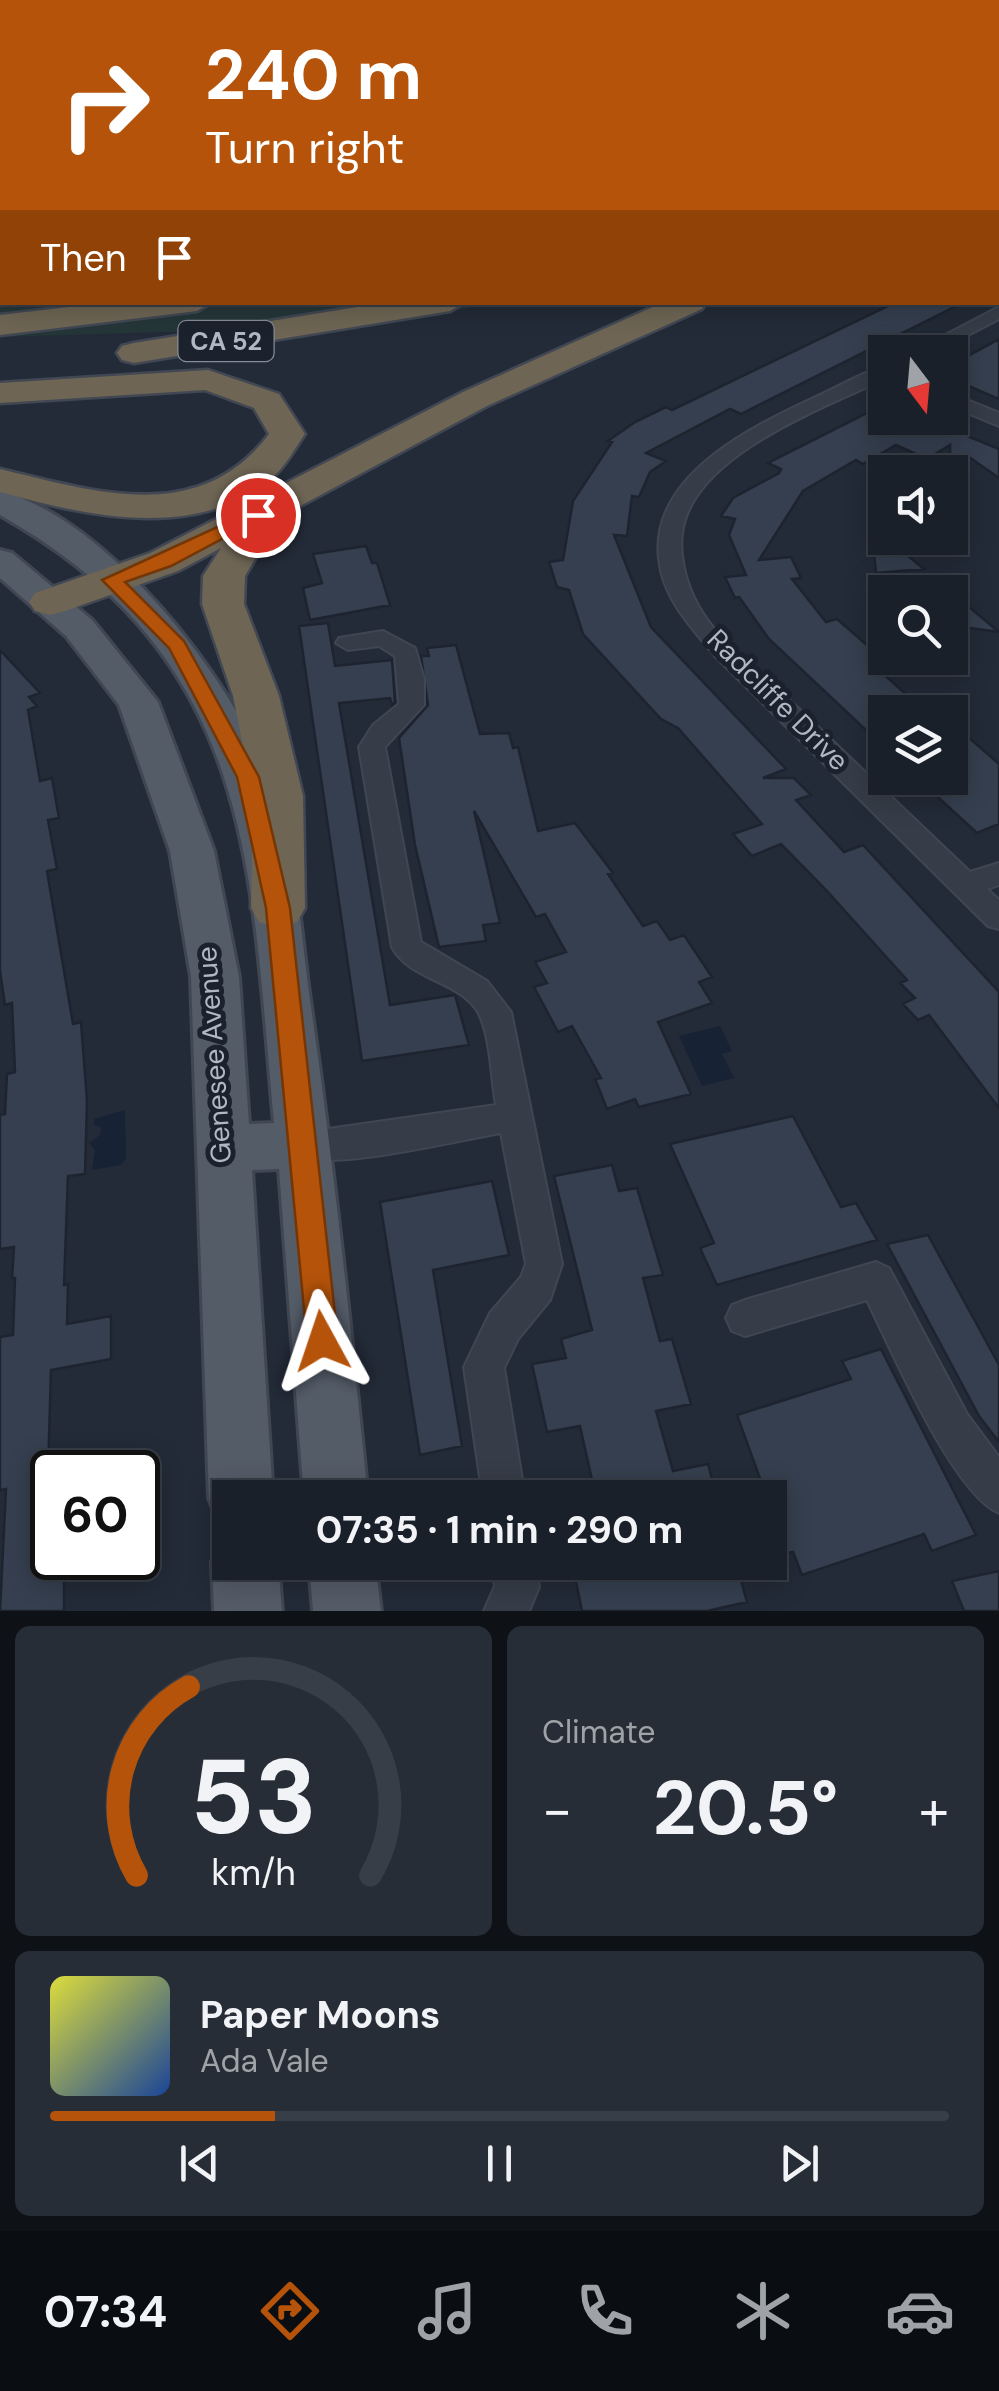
<!DOCTYPE html>
<html lang="en">
<head>
<meta charset="utf-8">
<style>
	:root { --surface:#1a202a; --page:#272d36; --text:#f1f3f6; --muted:#9fa3a8; --line:#383e47; --accent:#b45309 }
	body { margin:0; font-family:"DM Sans",sans-serif; background:var(--page); color:var(--text); height:100vh; display:flex; flex-direction:column; font-size:38px; white-space:nowrap }
	* { box-sizing:border-box; margin:0 }
	p { font-size:32px; color:var(--muted) }
	.icon { flex:none; width:55px; height:55px; fill:none; stroke:currentColor; stroke-width:2; stroke-linecap:round; stroke-linejoin:round }
	.map { position:relative; height:1611px; overflow:hidden }
	.panel { display:flex; flex-direction:column; gap:15px; padding:15px; background:#0e1217; flex:1 }
	.panel>* { flex:none }
	.hud { position:absolute; left:0px; top:0px; width:1000px; height:305px; box-shadow:0 5px 25px #0003,0 0 0 2px var(--line); background:#b45309; color:#fff; overflow:hidden }
	.needle { width:65px; rotate:164deg }
	.fabs { position:absolute; left:868px; top:335px; display:grid; gap:20px }
	.fabs a { display:grid; place-items:center; width:100px; height:100px; border-radius:0px; background:var(--surface); box-shadow:0 5px 25px #0003,0 0 0 2px var(--line); font-size:50px }
	.speed { position:absolute; left:30px; top:1450px; display:flex; gap:20px; font-size:50px; font-weight:700; text-align:center }
	.speed>* { display:grid; place-content:center; width:130px; height:130px; border-radius:50%; background:var(--surface); box-shadow:0 5px 25px #0003,0 0 0 2px var(--line); line-height:1 }
	.speed .limit { border:5px solid #111; border-radius:15px; background:#fff; color:#111 }
	.pin { position:absolute; display:grid; place-items:center; width:85px; height:85px; color:#fff; margin:-42px; border:5px solid #fff; border-radius:50%; box-shadow:0 2px 10px #0007 }
	.me { position:absolute; width:110px; margin:-55px; rotate:355deg; stroke-linejoin:round; filter:drop-shadow(0 0 8px #0008) }
	.turn { display:flex; align-items:center; gap:35px; height:210px; padding:0 40px; font-size:45px }
	.turn .icon { width:130px; height:130px; stroke-width:2.5 }
	.turn b { display:block; font-size:70px; line-height:85px }
	.then { display:flex; align-items:center; height:95px; padding:0 40px; background:#0003; gap:20px; font-size:38px }
	.big { font-size:75px; font-weight:700; line-height:1.1 }
	.panel .tile { flex:1; display:flex; flex-direction:column; justify-content:center; gap:15px; min-width:0; padding:0 35px; border-radius:15px; background:var(--page) }
	.panel .dial { align-items:center; gap:0 }
	.dial svg { height:260px; overflow:visible; fill:none; stroke:var(--line); stroke-width:7; stroke-linecap:round; text-anchor:middle }
	.dial text { fill:var(--text); stroke:none }
	.song { display:flex; align-items:center; gap:30px }
	.cover { width:120px; height:120px; border-radius:15px; background:linear-gradient(135deg,hsl(60 70% 55%),hsl(220 70% 35%)) }
	.played { height:10px; border-radius:5px; background:linear-gradient(90deg,var(--accent) 25%,var(--line) 25%) }
	.keys { display:flex; justify-content:space-around; direction:ltr }
	.heat { display:flex; justify-content:space-between; align-items:center; font-size:55px; direction:ltr }
	.panel .tiles { flex:1; display:grid; gap:15px; grid-template-columns:1fr 1fr }
	.tile:last-child { grid-column:span 2 }
	.trip { position:absolute; left:212px; top:1480px; width:575px; height:100px; border-radius:0px; background:var(--surface); box-shadow:0 5px 25px #0003,0 0 0 2px var(--line); font-weight:700; line-height:100px; text-align:center }
	.dock { display:flex; height:160px; justify-content:space-around; align-items:center; background:#0a0d11; color:var(--muted) }
	.dock .icon { width:70px; height:70px }
	.dock .on { color:var(--accent) }
	.dock b { font-size:45px; color:var(--text) }
	.map>svg:first-child { display:block }
	.green { fill:#253639 }
	.water { fill:#172235 }
	.lines { fill:none; stroke-linecap:round; stroke-linejoin:round }
	.stream { stroke:#172235; stroke-width:4 }
	.building { fill:#353f4f; stroke:#1e242f; stroke-width:2.5 }
	.minor-casing { stroke:#404652; stroke-width:4 }
	.primary-casing { stroke:#404652; stroke-width:6 }
	.motorway-casing { stroke:#414853; stroke-width:5 }
	.path { stroke:#3d4f51; stroke-width:2.5; stroke-dasharray:4 4; stroke-linecap:butt }
	.minor { fill:#363d48; fill-rule:evenodd }
	.primary { fill:#545c68; fill-rule:evenodd }
	.motorway { fill:#6e6554; fill-rule:evenodd }
	.route { fill:#b45309; stroke:#753606; stroke-width:2.5 }
	.labels { text-anchor:middle; dominant-baseline:central; stroke-width:10; stroke-linejoin:round; paint-order:stroke }
	.shield { fill:#1c222d; stroke:#848b97; stroke-width:2.5 }
	.shield-label { font-size:25px; font-weight:bold; fill:#b1b8c5 }
	.street-label { font-size:28px; fill:#b1b8c5; stroke:#1c222d }
</style>
</head>
<body>
<div class="map">
<svg width="999" height="1611" viewBox="0 0 999 1611">
	<rect width="100%" height="100%" fill="#232b38"/>
	<path class="green" d="M 676,0 L 999,0 L 999,166 L 998,2 Z
		M 0,92 L 2,302 L 497,303 L 368,326 L 0,337 Z"/>
	<path class="water" d="M 720,1026 L 732,1051 L 722,1054 L 734,1078 L 702,1086 L 679,1036 Z
		M 125,1110 L 126,1158 L 121,1165 L 92,1170 L 95,1150 L 89,1143 L 100,1135 L 101,1127 L 94,1125 L 94,1119 Z"/>
	<g class="lines">
		<path class="stream" d="M 994,2 L 999,1"/>
	</g>
	<path class="building" d="M 896,302 L 964,302 L 741,414 L 730,409 L 646,453 L 666,461 L 650,472 L 639,497 L 632,496 L 627,536 L 614,535 L 651,627 L 786,769 L 763,778 L 794,778 L 811,795 L 796,800 L 844,852 L 863,845 L 999,992 L 999,1108 L 929,1015 L 918,1020 L 903,1004 L 915,998 L 900,983 L 907,980 L 827,891 L 781,844 L 752,856 L 733,834 L 762,824 L 678,728 L 661,719 L 583,634 L 569,590 L 557,587 L 549,562 L 563,560 L 573,501 L 612,442 L 608,441 L 635,422 L 666,407 L 672,410 Z
		M 999,339 L 999,399 L 950,378 L 950,366 Z
		M 885,404 L 885,418 L 924,418 L 999,449 L 999,478 L 966,455 L 950,465 L 950,445 L 927,459 L 896,445 L 863,464 L 856,460 L 803,491 L 759,560 L 791,557 L 801,578 L 792,579 L 826,622 L 837,619 L 868,646 L 880,660 L 871,663 L 926,712 L 885,712 L 885,748 L 769,639 L 739,597 L 735,598 L 725,577 L 746,575 L 729,535 L 735,519 L 721,516 L 733,498 L 779,473 L 781,469 L 768,463 Z
		M 873,544 L 896,546 L 924,569 L 876,573 Z
		M 366,546 L 372,563 L 377,563 L 390,605 L 310,620 L 303,588 L 322,583 L 313,554 Z
		M 950,592 L 950,591 L 999,632 L 963,627 L 950,631 Z
		M 328,623 L 335,666 L 392,660 L 395,702 L 392,705 L 390,698 L 339,703 L 390,1005 L 455,995 L 469,1045 L 362,1061 L 299,626 Z
		M 456,645 L 480,734 L 509,733 L 513,748 L 518,747 L 538,831 L 575,823 L 613,873 L 608,874 L 643,926 L 657,921 L 670,940 L 684,935 L 712,977 L 699,982 L 712,1003 L 658,1022 L 691,1094 L 639,1107 L 635,1099 L 607,1109 L 595,1079 L 601,1078 L 572,1026 L 558,1032 L 534,987 L 547,983 L 535,962 L 566,952 L 545,914 L 536,917 L 474,811 L 500,923 L 483,925 L 486,941 L 439,947 L 415,845 L 399,738 L 428,705 L 421,656 L 429,656 L 427,648 Z
		M 0,650 L 40,693 L 29,697 L 37,706 L 28,710 L 40,781 L 52,778 L 59,818 L 48,820 L 57,869 L 47,871 L 73,1024 L 81,1022 L 87,1101 L 85,1174 L 68,1176 L 64,1285 L 68,1284 L 67,1324 L 111,1316 L 111,1359 L 51,1370 L 47,1508 L 52,1506 L 52,1558 L 64,1558 L 64,1611 L 0,1611 L 6,1489 L 0,1490 L 0,1337 L 13,1335 L 15,1278 L 12,1278 L 14,1247 L 0,1249 L 0,1115 L 5,1114 L 7,1074 L 15,1072 L 12,1003 L 5,1005 L 0,971 Z
		M 950,721 L 999,764 L 999,824 L 977,833 L 917,778 L 950,778 Z
		M 793,1116 L 841,1207 L 856,1203 L 877,1240 L 717,1285 L 700,1248 L 714,1243 L 670,1144 Z
		M 612,1165 L 619,1191 L 637,1188 L 663,1275 L 643,1278 L 660,1341 L 672,1339 L 691,1404 L 656,1411 L 673,1471 L 708,1464 L 717,1498 L 596,1498 L 580,1426 L 547,1432 L 532,1364 L 566,1358 L 561,1339 L 592,1330 L 554,1176 Z
		M 492,1181 L 509,1255 L 433,1270 L 462,1446 L 420,1455 L 380,1202 Z
		M 928,1235 L 999,1365 L 999,1442 L 979,1416 L 887,1244 Z
		M 881,1349 L 976,1535 L 932,1551 L 924,1534 L 802,1575 L 793,1552 L 787,1553 L 737,1415 L 851,1379 L 842,1361 Z
		M 572,1562 L 700,1562 L 701,1568 L 736,1562 L 747,1602 L 707,1611 L 582,1611 Z
		M 999,1571 L 999,1611 L 964,1611 L 952,1581 Z"/>
	<g class="lines">
		<g class="minor-casing">
			<path id="minor" d="M 318,0 L 330,0 L 331,2 L 319,2 Z
				M 0,55 L 2,55 L 2,63 L 0,63 Z
				M 999,307 L 999,319 L 935,352 L 913,352 Z
				M 885,366 L 885,379 C 825,407 706,451 685,520 C 676,548 685,583 699,607 C 718,641 756,668 783,694 C 846,754 908,813 970,872 L 999,863 L 999,885 L 987,889 L 999,900 L 999,929 L 988,926 L 716,657 C 692,628 663,599 659,559 C 649,473 758,424 822,394 C 842,385 863,372 885,366 Z
				M 950,393 L 999,413 L 999,426 L 950,406 Z
				M 383,631 L 415,648 L 424,679 L 424,705 L 385,747 L 421,942 L 487,981 L 511,1012 L 562,1264 L 550,1300 L 518,1339 L 504,1368 L 525,1498 L 483,1498 L 464,1367 L 490,1313 L 521,1277 L 526,1264 L 501,1133 C 453,1141 335,1171 293,1156 L 288,1145 L 293,1134 L 496,1105 C 491,1078 491,1036 478,1012 C 459,980 410,981 392,947 L 359,747 L 373,725 L 399,704 L 395,656 L 379,646 L 348,650 L 336,643 L 339,638 Z
				M 876,1262 L 889,1268 L 967,1414 L 999,1457 L 999,1513 C 953,1494 891,1349 867,1300 L 745,1336 L 732,1331 L 726,1318 L 732,1305 L 745,1300 Z
				M 492,1562 L 535,1562 L 539,1587 L 529,1611 L 484,1611 L 495,1586 Z"/>
		</g>
		<g class="primary-casing">
			<path id="primary" d="M 0,491 C 107,518 231,678 269,777 C 296,848 300,926 310,1000 C 334,1165 351,1331 368,1498 L 304,1498 L 279,1169 L 252,1170 L 273,1498 L 230,1498 L 230,1526 L 218,1521 L 209,1498 L 191,977 L 170,851 L 119,705 L 66,636 L 0,578 L 0,550 L 12,553 L 92,620 L 158,702 L 214,851 L 239,977 L 249,1124 L 274,1123 C 250,864 255,659 0,515 Z
				M 230,1535 L 230,1562 L 278,1562 L 282,1611 L 214,1611 L 212,1562 L 221,1538 Z
				M 309,1562 L 375,1562 L 381,1611 L 313,1611 Z"/>
		</g>
		<g class="motorway-casing">
			<path id="motorway" d="M 999,150 L 999,166 L 998,167 L 998,151 Z
				M 112,302 L 212,302 L 197,311 L 0,335 L 0,315 Z
				M 388,302 L 465,302 L 450,311 L 134,363 L 122,360 L 117,353 L 122,346 L 134,343 Z
				M 664,302 L 706,302 L 702,309 L 487,406 L 287,513 L 292,519 L 263,545 L 245,576 L 244,604 L 279,696 L 303,796 L 305,908 L 297,922 L 278,928 L 259,922 L 251,908 L 253,796 L 233,696 L 202,604 L 203,576 L 221,548 L 178,571 L 65,611 L 50,615 L 35,611 L 29,602 L 35,593 L 150,553 L 463,392 Z
				M 208,370 L 279,394 L 305,434 C 295,448 286,466 273,477 C 198,542 86,516 0,492 L 0,469 C 96,492 200,526 269,434 L 254,408 L 205,390 L 0,403 L 0,383 Z"/>
		</g>
		<path class="path" d="M 886,2 L 898,0"/>
		<use href="#minor" class="minor"/>
		<use href="#primary" class="primary"/>
		<use href="#motorway" class="motorway"/>
	</g>
	<path class="route" d="M 252,511 L 267,515 L 171,566 L 125,582 L 184,641 L 259,777 L 290,908 L 338,1341 L 334,1352 L 322,1356 L 311,1352 L 307,1341 L 266,908 L 237,777 L 169,648 L 102,580 Z"/>
	<g class="labels">
		<rect class="shield" x="178.5" y="321" width="95" height="40" rx="8"/>
		<g class="shield-label">
			<text x="226" y="341">CA 52</text>
		</g>
		<g class="street-label">
			<text transform="translate(778 700) rotate(45)">Radcliffe Drive</text>
			<text transform="translate(214 1055) rotate(-94)">Genesee Avenue</text>
		</g>
	</g>
</svg>
<div class="fabs">
<a><svg class="needle" viewBox="-14 -14 28 28"><path d="M0-13l5 13h-10z" fill="#e53935"/><path d="M0 13l5-13h-10z" fill="#9fa3a8"/></svg></a>
<a><svg class="icon" aria-label="sound" viewBox="0 0 24 24"><path d="M4 9h4l5-4v14l-5-4H4zM17 9q2 3 0 6"/></svg></a>
<a><svg class="icon" aria-label="search" viewBox="0 0 24 24"><circle cx="10" cy="10" r="6"/><path d="M15 15l6 6"/></svg></a>
<a><svg class="icon" aria-label="layers" viewBox="0 0 24 24"><path d="M12 4l9 5-9 5-9-5zM3 14l9 5 9-5"/></svg></a>
</div>
<div class="speed"><div class="limit">60</div></div>
<div class="pin" style="left:258px;top:515px;background:#d93025"><svg class="icon" aria-label="arrive" viewBox="0 0 24 24"><path d="M6 21V4h12l-3 4 3 4H6"/></svg></div>
<svg class="me" style="left:322px;top:1341px" viewBox="-20 -20 40 40"><path d="M0-17L14 15 0 8-14 15z" fill="#b45309" stroke="#fff" stroke-width="4"/></svg>
<div class="trip">07:35 · 1 min · 290 m</div>
<div class="hud">
<div class="turn"><svg class="icon" aria-label="right" viewBox="0 0 24 24"><path d="M7 20v-9h11M14 6l5 5-5 5"/></svg><div><b>240 m</b>Turn right</div></div>
<div class="then">Then<svg class="icon" aria-label="arrive" viewBox="0 0 24 24"><path d="M6 21V4h12l-3 4 3 4H6"/></svg></div>
</div>
</div>
<section class="panel">
<div class="tiles">
<div class="tile dial"><svg viewBox="0 0 100 80">
<path d="M14 69A42 42 0 1 1 86 69"/>
<path d="M14 69A42 42 0 0 1 30 11" stroke="#b45309"/>
<text x="50" y="56" font-size="32" font-weight="700">53</text>
<text x="50" y="72" font-size="11">km/h</text>
</svg></div>
<div class="tile"><p>Climate</p>
<div class="heat"><a>−</a><b class="big">20.5°</b><a>+</a></div>
</div>
<div class="tile">
<div class="song"><i class="cover"></i><div><b>Paper Moons</b><p>Ada Vale</p></div></div>
<div class="played"></div>
<div class="keys"><svg class="icon" aria-label="previous" viewBox="0 0 24 24"><path d="M18 5L8 12l10 7zM5 5v14"/></svg><svg class="icon" aria-label="pause" viewBox="0 0 24 24"><path d="M8 5v14M16 5v14"/></svg><svg class="icon" aria-label="next" viewBox="0 0 24 24"><path d="M6 5l10 7-10 7zM19 5v14"/></svg></div>
</div>
</div>
</section>
<nav class="dock">
<b>07:34</b>
<svg class="icon on" aria-label="directions" viewBox="0 0 24 24"><path d="M12 3l9 9-9 9-9-9zM9 14v-3h6M13 9l2 2-2 2"/></svg>
<svg class="icon" aria-label="music" viewBox="0 0 24 24"><path d="M9 18V5l10-2v13"/><circle cx="6" cy="18" r="3"/><circle cx="16" cy="16" r="3"/></svg>
<svg class="icon" aria-label="phone" viewBox="0 0 24 24"><path d="M5 4h4l2 5-3 2q2 4 5 5l2-3 5 2v4C11 20 4 13 5 4z"/></svg>
<svg class="icon" aria-label="climate" viewBox="0 0 24 24"><path d="M12 3v18M4 7l16 10M4 17L20 7"/></svg>
<svg class="icon" aria-label="car" viewBox="0 0 24 24"><path d="M5 17H2v-5l4-1 3-4h7l3 4 3 1v5h-3M9 17h6M6 11h13"/><circle cx="7" cy="17" r="2"/><circle cx="17" cy="17" r="2"/></svg>
</nav>
</body>
</html>
